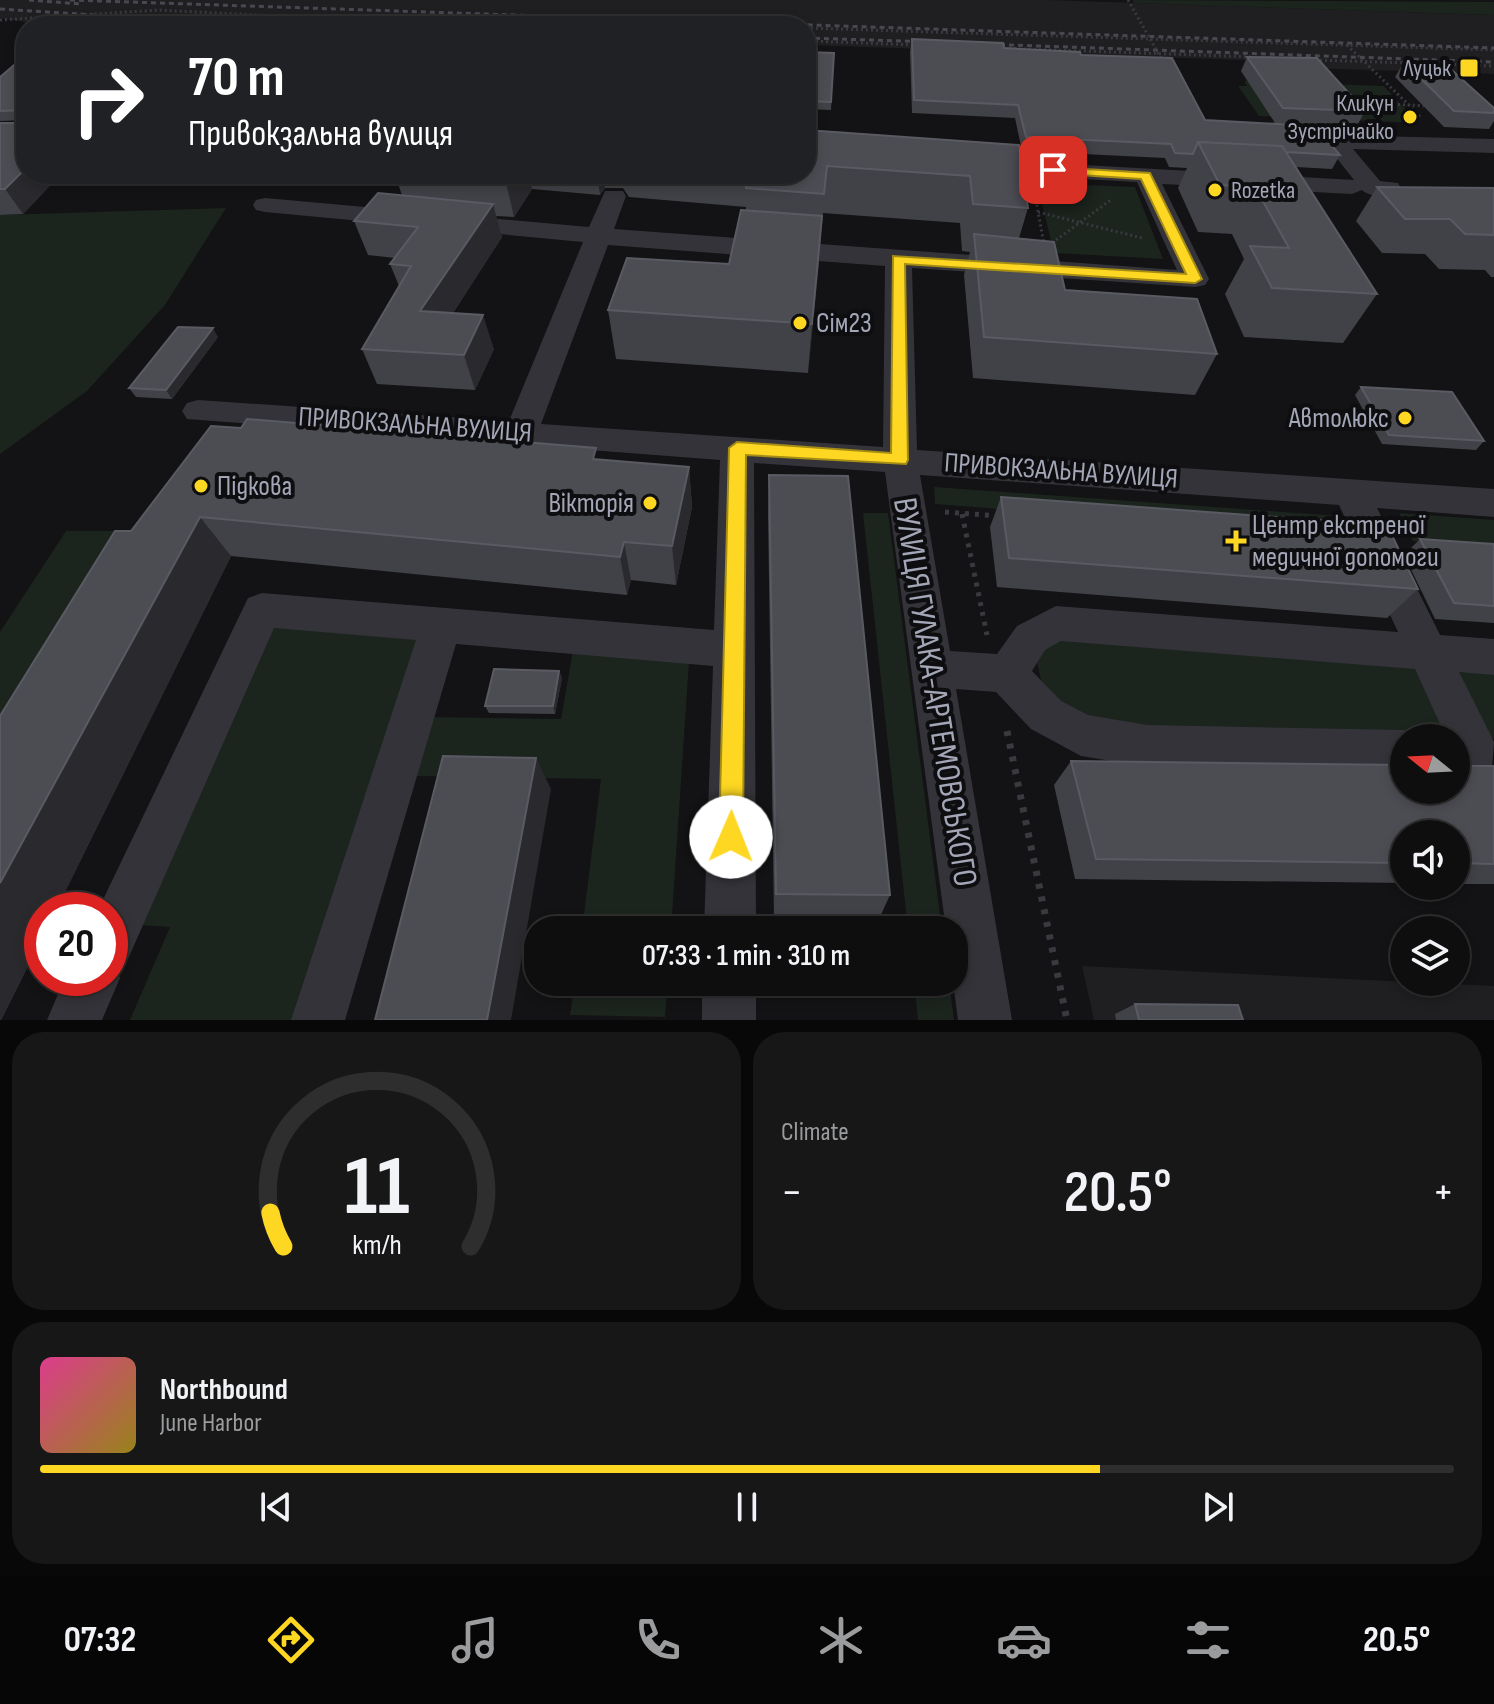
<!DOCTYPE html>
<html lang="en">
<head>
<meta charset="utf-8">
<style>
	:root { --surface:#0e0e0f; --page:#171718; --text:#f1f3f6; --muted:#9b9c9e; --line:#2e2e2f; --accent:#fdd721 }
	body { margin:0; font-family:"Sofia Sans Condensed",sans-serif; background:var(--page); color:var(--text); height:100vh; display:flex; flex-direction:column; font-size:30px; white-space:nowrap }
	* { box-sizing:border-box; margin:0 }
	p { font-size:26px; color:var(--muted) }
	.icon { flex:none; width:44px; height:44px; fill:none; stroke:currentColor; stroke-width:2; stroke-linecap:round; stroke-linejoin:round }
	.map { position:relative; height:1020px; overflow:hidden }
	.panel { display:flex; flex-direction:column; gap:12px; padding:12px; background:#080808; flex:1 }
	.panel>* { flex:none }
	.top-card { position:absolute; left:16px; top:16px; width:800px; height:168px; border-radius:32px; box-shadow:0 4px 12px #0003,0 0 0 2px var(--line); background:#202124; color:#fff; overflow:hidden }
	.needle { width:52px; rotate:288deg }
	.controls { position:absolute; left:1390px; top:724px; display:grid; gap:16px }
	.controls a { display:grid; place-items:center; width:80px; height:80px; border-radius:50%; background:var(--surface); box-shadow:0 4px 12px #0003,0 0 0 2px var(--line); font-size:40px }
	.speed { position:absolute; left:24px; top:892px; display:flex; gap:16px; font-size:40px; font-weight:700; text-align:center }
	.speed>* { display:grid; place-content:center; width:104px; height:104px; border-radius:50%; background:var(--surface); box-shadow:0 4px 12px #0003,0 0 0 2px var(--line); line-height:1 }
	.speed .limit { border:12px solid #d22; background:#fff; color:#111 }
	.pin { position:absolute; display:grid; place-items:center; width:68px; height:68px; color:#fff; margin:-34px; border-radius:16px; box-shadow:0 4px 12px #0006 }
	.me { position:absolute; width:88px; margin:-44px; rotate:1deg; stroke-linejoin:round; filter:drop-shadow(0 0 6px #0008) }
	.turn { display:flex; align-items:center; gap:28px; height:168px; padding:0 40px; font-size:36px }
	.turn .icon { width:104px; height:104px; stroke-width:2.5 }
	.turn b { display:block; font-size:56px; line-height:68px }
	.big { font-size:60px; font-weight:600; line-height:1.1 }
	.panel .tile { flex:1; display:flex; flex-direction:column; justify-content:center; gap:12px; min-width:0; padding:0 28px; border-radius:32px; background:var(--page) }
	.panel .dial { align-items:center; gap:0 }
	.dial svg { height:208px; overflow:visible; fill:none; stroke:var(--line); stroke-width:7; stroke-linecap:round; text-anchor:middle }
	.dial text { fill:var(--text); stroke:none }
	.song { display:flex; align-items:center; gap:24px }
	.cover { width:96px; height:96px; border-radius:12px; background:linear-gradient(135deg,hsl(330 70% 55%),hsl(50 70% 35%)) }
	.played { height:8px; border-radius:4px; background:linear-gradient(90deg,var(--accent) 75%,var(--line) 75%) }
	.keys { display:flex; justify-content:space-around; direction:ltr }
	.heat { display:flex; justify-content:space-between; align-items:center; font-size:44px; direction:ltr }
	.panel .tiles { flex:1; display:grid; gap:12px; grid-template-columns:1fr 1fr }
	.tile:last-child { grid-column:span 2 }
	.trip { position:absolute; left:524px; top:916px; width:444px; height:80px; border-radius:32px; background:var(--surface); box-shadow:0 4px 12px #0003,0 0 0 2px var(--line); font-weight:600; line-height:80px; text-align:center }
	.tabs { display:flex; height:128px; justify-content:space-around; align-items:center; background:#060606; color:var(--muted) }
	.tabs .icon { width:56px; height:56px }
	.tabs .current { color:var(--accent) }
	.tabs b { font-size:36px; color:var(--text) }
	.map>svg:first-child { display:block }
	.built { fill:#1f1e21 }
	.green { fill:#1c241e }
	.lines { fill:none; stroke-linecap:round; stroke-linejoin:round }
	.path-far2 { stroke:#393a40; stroke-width:3; stroke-dasharray:2 3; stroke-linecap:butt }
	.path-far1 { stroke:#393a40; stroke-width:5; stroke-dasharray:4 6; stroke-linecap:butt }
	.path { stroke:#393a40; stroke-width:7; stroke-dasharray:5 8; stroke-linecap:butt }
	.minor { fill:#333339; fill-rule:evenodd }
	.rail { stroke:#484950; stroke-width:3; stroke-dasharray:5 4; stroke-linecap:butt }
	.path-bridge { stroke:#393a40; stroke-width:3; stroke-dasharray:2 3; stroke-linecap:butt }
	.wall { fill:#414247 }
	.shaded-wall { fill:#2a2a2e }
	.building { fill:#4c4c53; stroke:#5a5a63; stroke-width:2 }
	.route { fill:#fdd721; stroke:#a48c15; stroke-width:2 }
	.poi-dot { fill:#fdd721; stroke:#0e0d0f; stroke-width:3 }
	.labels { text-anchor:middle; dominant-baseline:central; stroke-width:8; stroke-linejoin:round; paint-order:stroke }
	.far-poi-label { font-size:24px; fill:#a3a6b6; stroke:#0e0d0f; text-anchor:end }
	.poi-label { font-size:28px; fill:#a3a6b6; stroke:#0e0d0f; text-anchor:start }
	.street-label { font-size:28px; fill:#a3a6b6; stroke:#0e0d0f }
	.near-street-label { font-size:34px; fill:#a3a6b6; stroke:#0e0d0f }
</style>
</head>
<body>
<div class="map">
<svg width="1494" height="1020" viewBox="0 0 1494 1020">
	<rect width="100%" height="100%" fill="#131214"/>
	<path class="built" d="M 0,0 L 1047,0 L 1494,15 L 1494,74 L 1274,67 L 1270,61 L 806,45 L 806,26 L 49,26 L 0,18 Z
		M 1082,966 L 1494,986 L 1494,1020 L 1094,1020 Z"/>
	<path class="green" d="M 1133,0 L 1494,2 L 1494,15 L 1134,3 Z
		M 1244,81 L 1384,86 L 1418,123 L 1259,116 L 1238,86 L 1247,86 Z
		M 1037,183 L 1135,187 L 1163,259 L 1054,253 Z
		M 226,208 L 165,305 L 87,391 L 0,454 L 0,215 Z
		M 934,487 L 1353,517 L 1363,537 L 935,504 Z
		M 863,513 L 888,513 L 942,930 L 908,930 Z
		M 1399,513 L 1494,520 L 1494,547 L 1413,541 Z
		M 66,531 L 160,531 L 0,805 L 0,632 Z
		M 273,625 L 422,638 L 304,1020 L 130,1020 L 170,927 L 138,925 Z
		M 1066,634 L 1392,660 L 1421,672 L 1446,724 L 1437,733 L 1250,732 L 1085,726 L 1043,688 L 1037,663 L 1045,644 Z
		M 573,650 L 689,662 L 671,930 L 582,930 L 601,779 L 413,776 L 430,717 L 561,719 Z
		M 1446,663 L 1494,667 L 1494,739 L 1485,734 Z
		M 575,982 L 668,982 L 665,1017 L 570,1015 Z
		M 914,982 L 949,982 L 954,1020 L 918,1020 Z"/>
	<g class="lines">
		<path class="path-far2" d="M 0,20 L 159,10 L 467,26
			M 698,26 L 755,26
			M 806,28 L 1494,50
			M 806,41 L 917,45
			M 1347,45 L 1409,105 L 1429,106
			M 999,48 L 1253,57
			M 1315,60 L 1409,63
			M 1439,64 L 1494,66
			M 1353,103 L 1409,105 L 1422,119
			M 1035,195 L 1044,244
			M 1038,212 L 1142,238
			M 1052,243 L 1112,199"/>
		<path class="path-far1" d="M 945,512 L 998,516
			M 962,514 L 987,635"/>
		<path class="path" d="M 1007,731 L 1067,1020"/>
		<path class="minor" d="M 1335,135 L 1494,139 L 1494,153 L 1353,149 L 1380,181 L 1398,183 L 1401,188 L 1398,193 C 1386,196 1371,198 1362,190 L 1352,194 L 1162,184 L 1209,279 L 1205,285 L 1195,287 L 912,268 L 917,450 L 1494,489 L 1494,517 L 1377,508 L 1440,635 L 1494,639 L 1494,675 L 1459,672 L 1494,742 L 1492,767 L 1476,773 L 1456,773 L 1456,738 L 1440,738 L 1445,735 L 1415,669 L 1061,641 L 1045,650 L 1032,671 L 1061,701 L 1088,715 L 1147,725 L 1404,730 L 1421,738 L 1404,738 L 1404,772 L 1147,767 L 1081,756 L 1031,729 L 996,692 L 956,689 L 1012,1020 L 958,1020 L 953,982 L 954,930 L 946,930 L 885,472 L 754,463 L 756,930 L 704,930 L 713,666 L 456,644 L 345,1020 L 291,1020 L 416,640 L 274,628 L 128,959 L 114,965 L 120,978 L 102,1020 L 47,1020 L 65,978 L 110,978 L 110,910 L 98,910 L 248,598 L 262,593 L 714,630 L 720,460 L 187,419 L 182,411 L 187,403 L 198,400 L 509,421 L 583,242 L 265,212 L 256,210 L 253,205 L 256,200 L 265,198 L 589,227 L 605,191 L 623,191 L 626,196 L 614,229 L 1177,270 L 1137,182 L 974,173 L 966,171 L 962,166 L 966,161 L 974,159 L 1354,180 L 1324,142 L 1327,137 ZM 608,245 L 885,266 L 883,447 L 541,424 ZM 920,475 L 1339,505 L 1398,632 L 1056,606 L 1017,626 L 997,654 L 950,651 Z
			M 702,982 L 756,982 L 756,1020 L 702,1020 Z"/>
		<path class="rail" d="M 29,0 L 81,4
			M 70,0 L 1494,48
			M 0,9 L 95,15 L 173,26
			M 806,38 L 934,42
			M 982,44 L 1494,62"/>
		<path class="path-bridge" d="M 1128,0 L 1162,60"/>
	</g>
	<path class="wall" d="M 912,39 L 1081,55 L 1205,120 L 1340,155 L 1332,169 L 1296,167 L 1377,294 L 1343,343 L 1244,337 L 1225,294 L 1244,259 L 1232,234 L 1198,232 L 1178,188 L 1187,168 L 1169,167 L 1165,158 L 1022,151 L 1015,118 L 912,113 L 910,52 Z
		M 806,52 L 834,53 L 831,110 L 806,109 Z
		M 26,55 L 26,120 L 0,121 L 0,77 Z
		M 1247,57 L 1365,111 L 1357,126 L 1275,123 L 1241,71 Z
		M 1404,62 L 1494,108 L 1494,121 L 1489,129 L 1444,127 L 1395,77 Z
		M 0,123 L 26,174 L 61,174 L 23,214 L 0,215 Z
		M 806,130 L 1019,145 L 1028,208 L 1019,238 L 1065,290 L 1217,354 L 1195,395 L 973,378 L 964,275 L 970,252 L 962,251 L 960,223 L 823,213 L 808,373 L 616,359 L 608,310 L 729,264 L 746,211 L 746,207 L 629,197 L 623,188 L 605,188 L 600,195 L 532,189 L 514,217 L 496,216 L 502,237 L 453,313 L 494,349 L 475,390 L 377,384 L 362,349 L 399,286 L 390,264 L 395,258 L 368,255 L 354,221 L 402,195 L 396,178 L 382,176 L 381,174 L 806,174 Z
		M 1377,187 L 1494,188 L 1494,277 L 1491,277 L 1485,270 L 1439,269 L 1425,254 L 1382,253 L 1356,221 Z
		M 218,337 L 172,399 L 136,397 L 129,388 Z
		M 1361,387 L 1484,441 L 1476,450 L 1382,444 L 1355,395 Z
		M 211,426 L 689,467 L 692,507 L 676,585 L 631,580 L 627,595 L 231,556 L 56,910 L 42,910 L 42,938 L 1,1020 L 0,1020 L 131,531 Z
		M 769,475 L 890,895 L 879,919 L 774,918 L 768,515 Z
		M 1001,497 L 1418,589 L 1387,618 L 997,587 L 990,527 Z
		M 1420,539 L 1494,544 L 1494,623 L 1435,619 L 1404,555 Z
		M 559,671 L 562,678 L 555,714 L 489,713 L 485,706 Z
		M 1071,761 L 1494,766 L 1494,884 L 1456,884 L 1456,834 L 1404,834 L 1404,883 L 1075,879 L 1054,785 Z
		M 1135,1004 L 1243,1020 L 1116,1020 L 1115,1014 Z"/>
	<path class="shaded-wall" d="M 26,168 L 26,174 L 61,174 L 23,214 L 5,189 Z
		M 504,174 L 529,174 L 532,189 L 514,217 Z
		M 597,174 L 603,174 L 605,188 L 600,195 Z
		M 493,204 L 502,237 L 432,346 L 420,311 Z
		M 822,216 L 819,264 L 808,373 L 812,324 Z
		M 483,315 L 494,349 L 475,390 L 464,355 Z
		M 213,328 L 218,337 L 172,399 L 166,390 Z
		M 689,467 L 692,507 L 676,585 L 672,546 Z
		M 200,517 L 231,556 L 56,910 L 42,910 L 42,938 L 1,1020 L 0,1020 L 0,883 Z
		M 624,542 L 631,580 L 627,595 L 620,557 Z
		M 559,671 L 562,678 L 555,714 L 553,706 Z
		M 536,758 L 551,789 L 511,1020 L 487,1020 Z"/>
	<path class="building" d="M 68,20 L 106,26 L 61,26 Z
		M 169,23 L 187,26 L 166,26 Z
		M 912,39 L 1003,43 L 1004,48 L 1080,52 L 1081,55 L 1172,58 L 1205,120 L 1315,126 L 1340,155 L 1286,152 L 1282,146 L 1198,142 L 1193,154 L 1175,153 L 1171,144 L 1026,137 L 1018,105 L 914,100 Z
		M 806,52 L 834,53 L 831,102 L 806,101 Z
		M 26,55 L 26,107 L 22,110 L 0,111 L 0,77 Z
		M 1247,57 L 1317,58 L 1365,111 L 1283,108 Z
		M 1404,62 L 1444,63 L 1494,108 L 1494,113 L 1454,111 Z
		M 0,123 L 26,123 L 26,168 L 5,189 L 0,189 Z
		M 806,130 L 1019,145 L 1028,208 L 973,204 L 970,176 L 827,166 L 824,194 L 746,188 L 749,174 L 806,174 Z
		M 1198,142 L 1282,146 L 1377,294 L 1272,288 L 1250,246 L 1289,248 L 1255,187 L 1220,185 Z
		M 1377,187 L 1494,188 L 1494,235 L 1465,234 L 1450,219 L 1405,219 Z
		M 378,193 L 493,204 L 420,311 L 483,315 L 464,355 L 362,349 L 411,266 L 390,264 L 418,227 L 354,221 Z
		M 741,210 L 822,216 L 812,324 L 608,310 L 627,258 L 729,264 Z
		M 974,234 L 1054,242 L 1065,290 L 1197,299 L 1217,354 L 984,337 Z
		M 178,327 L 213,328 L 166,390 L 129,388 Z
		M 1361,387 L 1452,392 L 1484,441 L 1389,435 Z
		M 247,419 L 596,448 L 593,459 L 689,467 L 672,546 L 624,542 L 620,557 L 200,517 L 0,883 L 0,716 L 115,531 L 131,531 L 211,426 L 241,428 Z
		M 769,475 L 848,476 L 890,895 L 776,894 Z
		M 1001,497 L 1387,525 L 1418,589 L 1009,558 Z
		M 1420,539 L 1494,544 L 1494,606 L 1454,603 Z
		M 494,669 L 559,671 L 553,706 L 485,706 Z
		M 443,756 L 536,758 L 487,1020 L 375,1020 Z
		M 1071,761 L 1404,765 L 1404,790 L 1456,790 L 1456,766 L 1494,766 L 1494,864 L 1456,863 L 1456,834 L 1404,834 L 1404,863 L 1096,859 Z
		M 1135,1004 L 1238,1005 L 1243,1020 L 1139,1020 Z"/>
	<path class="route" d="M 1053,167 L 1150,173 L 1202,279 L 1195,283 L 905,264 L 908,460 L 906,464 L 746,455 L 743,837 L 740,845 L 731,849 L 723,845 L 719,837 L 729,448 L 737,442 L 891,453 L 893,256 L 1186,274 L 1141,179 L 1049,173 L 1049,168 Z"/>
	<g class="poi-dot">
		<rect x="1459" y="58" width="20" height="20" rx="4"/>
		<circle cx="1410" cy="117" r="8"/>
		<circle cx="1215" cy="190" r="8"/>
		<circle cx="800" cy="323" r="8"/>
		<circle cx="1405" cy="418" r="8"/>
		<circle cx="201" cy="486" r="8"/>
		<circle cx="650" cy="503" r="8"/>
		<path d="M1232 529h8v8h8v8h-8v8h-8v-8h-8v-8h8z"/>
	</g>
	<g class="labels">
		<g class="far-poi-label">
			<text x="1451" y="68">Луцьк</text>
			<text x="1394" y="103">Кликун<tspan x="1394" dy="28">Зустрічайко</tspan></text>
			<text x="1231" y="190" text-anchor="start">Rozetka</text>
		</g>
		<g class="poi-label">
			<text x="816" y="323">Сім23</text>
			<text x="1389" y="418" text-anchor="end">Автолюкс</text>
			<text x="217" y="486">Підкова</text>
			<text x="634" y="503" text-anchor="end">Вікторія</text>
			<text x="1252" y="525">Центр екстреної<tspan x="1252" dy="32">медичної допомоги</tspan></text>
		</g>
		<g class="street-label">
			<text transform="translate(415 425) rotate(4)">ПРИВОКЗАЛЬНА ВУЛИЦЯ</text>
			<text transform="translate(1061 471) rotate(4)">ПРИВОКЗАЛЬНА ВУЛИЦЯ</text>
		</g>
		<g class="near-street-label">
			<text transform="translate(935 692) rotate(81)">ВУЛИЦЯ ГУЛАКА-АРТЕМОВСЬКОГО</text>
		</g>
	</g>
</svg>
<div class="controls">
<a><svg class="needle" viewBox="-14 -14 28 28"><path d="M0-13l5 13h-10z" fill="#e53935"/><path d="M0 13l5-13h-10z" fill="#9b9c9e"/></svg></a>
<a><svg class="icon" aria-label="sound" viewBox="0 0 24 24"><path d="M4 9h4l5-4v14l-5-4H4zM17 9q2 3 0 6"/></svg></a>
<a><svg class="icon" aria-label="layers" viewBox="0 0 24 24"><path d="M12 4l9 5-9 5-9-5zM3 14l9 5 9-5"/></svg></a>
</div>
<div class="speed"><div class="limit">20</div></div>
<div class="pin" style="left:1053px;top:170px;background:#d93025"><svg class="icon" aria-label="arrive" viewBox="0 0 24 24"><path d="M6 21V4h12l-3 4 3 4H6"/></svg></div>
<svg class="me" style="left:731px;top:837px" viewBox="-20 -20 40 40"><circle r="19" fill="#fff"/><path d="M0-13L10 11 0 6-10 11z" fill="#fdd721"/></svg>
<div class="trip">07:33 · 1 min · 310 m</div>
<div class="top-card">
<div class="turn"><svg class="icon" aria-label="right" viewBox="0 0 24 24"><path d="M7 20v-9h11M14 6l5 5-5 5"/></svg><div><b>70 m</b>Привокзальна вулиця</div></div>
</div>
</div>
<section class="panel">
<div class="tiles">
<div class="tile dial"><svg viewBox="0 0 100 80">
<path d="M14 69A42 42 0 1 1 86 69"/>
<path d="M14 69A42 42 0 0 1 9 56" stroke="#fdd721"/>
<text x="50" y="56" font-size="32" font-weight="700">11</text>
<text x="50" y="72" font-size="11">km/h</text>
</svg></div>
<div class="tile"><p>Climate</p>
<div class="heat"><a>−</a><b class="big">20.5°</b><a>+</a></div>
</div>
<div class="tile">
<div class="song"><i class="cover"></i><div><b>Northbound</b><p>June Harbor</p></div></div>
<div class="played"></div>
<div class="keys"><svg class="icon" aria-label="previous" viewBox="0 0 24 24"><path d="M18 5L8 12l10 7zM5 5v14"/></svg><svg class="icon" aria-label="pause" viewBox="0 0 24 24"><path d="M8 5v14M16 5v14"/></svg><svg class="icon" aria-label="next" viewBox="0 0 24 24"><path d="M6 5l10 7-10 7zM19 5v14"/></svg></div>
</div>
</div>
</section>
<nav class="tabs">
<b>07:32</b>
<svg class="icon current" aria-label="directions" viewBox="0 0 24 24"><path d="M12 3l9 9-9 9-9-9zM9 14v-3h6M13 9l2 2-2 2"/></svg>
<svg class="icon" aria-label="music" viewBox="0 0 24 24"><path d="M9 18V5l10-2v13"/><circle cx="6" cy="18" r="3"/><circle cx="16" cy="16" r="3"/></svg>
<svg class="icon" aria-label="phone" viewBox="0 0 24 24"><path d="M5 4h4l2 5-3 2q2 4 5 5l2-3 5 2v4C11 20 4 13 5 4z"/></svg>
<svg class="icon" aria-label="climate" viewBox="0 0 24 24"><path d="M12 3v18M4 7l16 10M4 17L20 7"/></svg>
<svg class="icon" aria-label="car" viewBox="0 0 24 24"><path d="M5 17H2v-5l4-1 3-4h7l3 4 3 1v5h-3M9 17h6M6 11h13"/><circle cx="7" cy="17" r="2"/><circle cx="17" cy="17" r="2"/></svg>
<svg class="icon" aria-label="filters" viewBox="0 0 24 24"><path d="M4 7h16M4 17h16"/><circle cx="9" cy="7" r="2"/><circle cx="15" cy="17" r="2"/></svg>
<b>20.5°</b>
</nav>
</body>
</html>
